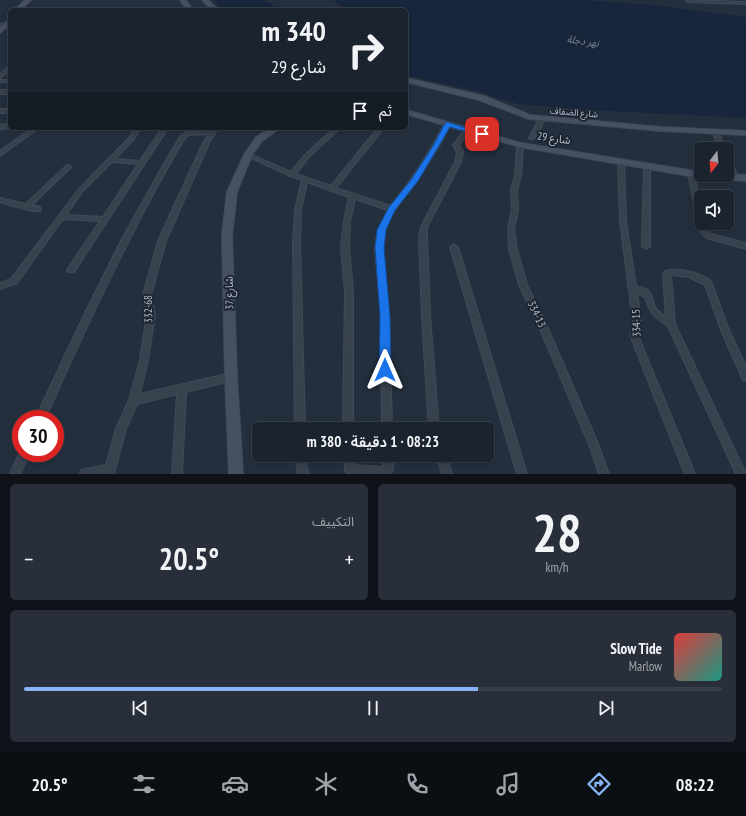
<!DOCTYPE html>
<html lang="ar">
<head>
<meta charset="utf-8">
<style>
	:root { --surface:#1b232e; --page:#282f3a; --text:#f1f3f6; --muted:#a0a4aa; --line:#39404a; --accent:#8ab4f8 }
	body { margin:0; font-family:"PT Sans Narrow","Noto Sans Arabic",sans-serif; background:var(--page); color:var(--text); direction:rtl; height:100vh; display:flex; flex-direction:column; font-size:15px; white-space:nowrap }
	* { box-sizing:border-box; margin:0 }
	p { font-size:13px; color:var(--muted) }
	.icon { flex:none; width:22px; height:22px; fill:none; stroke:currentColor; stroke-width:2; stroke-linecap:round; stroke-linejoin:round }
	.map { position:relative; height:474px; overflow:hidden; direction:ltr }
	.details { display:flex; flex-direction:column; gap:10px; padding:10px; background:#0f1319; flex:1 }
	.details>* { flex:none }
	.hud { position:absolute; left:8px; top:8px; width:400px; height:122px; border-radius:6px; box-shadow:0 2px 6px #0003,0 0 0 1px var(--line); direction:rtl; background:#1b232e; color:var(--text); overflow:hidden }
	.needle { width:26px; rotate:196deg }
	.buttons { position:absolute; left:694px; top:142px; display:grid; gap:8px }
	.buttons a { display:grid; place-items:center; width:40px; height:40px; border-radius:6px; background:var(--surface); box-shadow:0 2px 6px #0003,0 0 0 1px var(--line); font-size:20px }
	.speed { position:absolute; left:12px; top:410px; display:flex; gap:8px; font-size:20px; font-weight:700; text-align:center }
	.speed>* { display:grid; place-content:center; width:52px; height:52px; border-radius:50%; background:var(--surface); box-shadow:0 2px 6px #0003,0 0 0 1px var(--line); line-height:1 }
	.speed .limit { border:6px solid #d22; background:#fff; color:#111 }
	.pin { position:absolute; display:grid; place-items:center; width:34px; height:34px; color:#fff; margin:-17px; border-radius:8px; box-shadow:0 2px 6px #0006 }
	.me { position:absolute; width:44px; margin:-22px; rotate:0deg; stroke-linejoin:round; filter:drop-shadow(0 0 3px #0008) }
	.turn { display:flex; align-items:center; gap:14px; height:84px; padding:0 16px; font-size:18px }
	.turn .icon { width:52px; height:52px; stroke-width:2.5 }
	.turn b { display:block; font-size:28px; line-height:34px }
	.then { display:flex; align-items:center; height:38px; padding:0 16px; background:#0003; gap:8px; font-size:15px }
	.big { font-size:30px; font-weight:600; line-height:1.1 }
	.details .widget { flex:1; display:flex; flex-direction:column; justify-content:center; gap:6px; min-width:0; padding:0 14px; border-radius:6px; background:var(--page) }
	.details .dial { align-items:center; gap:0 }
	.dial b { font-size:52px; line-height:1 }
	.song { display:flex; align-items:center; gap:12px }
	.cover { width:48px; height:48px; border-radius:6px; background:linear-gradient(135deg,hsl(0 70% 55%),hsl(170 70% 35%)) }
	.played { height:4px; border-radius:2px; background:linear-gradient(90deg,var(--accent) 65%,var(--line) 65%) }
	.keys { display:flex; justify-content:space-around; direction:ltr }
	.heat { display:flex; justify-content:space-between; align-items:center; font-size:22px; direction:ltr }
	.details .tiles { flex:1; display:grid; gap:10px; grid-template-columns:1fr 1fr }
	.widget:last-child { grid-column:span 2 }
	.trip { position:absolute; left:252px; top:422px; width:242px; height:40px; border-radius:6px; background:var(--surface); box-shadow:0 2px 6px #0003,0 0 0 1px var(--line); font-weight:600; line-height:40px; text-align:center; direction:rtl }
	.dock { display:flex; height:64px; justify-content:space-around; align-items:center; background:#0b0e12; color:var(--muted) }
	.dock .icon { width:28px; height:28px }
	.dock .on { color:var(--accent) }
	.dock b { font-size:18px; color:var(--text) }
	.map>svg:first-child { display:block }
	.water { fill:#17263c }
	.lines { fill:none; stroke-linecap:round; stroke-linejoin:round }
	.street-casing { stroke:#414a57; stroke-width:2 }
	.secondary-casing { stroke:#414a57; stroke-width:2 }
	.street { fill:#38414e; fill-rule:evenodd }
	.secondary { fill:#465061; fill-rule:evenodd }
	.route { fill:#1a73e8; stroke:#114b97 }
	.labels { text-anchor:middle; dominant-baseline:central; stroke-width:4; stroke-linejoin:round; paint-order:stroke }
	.far-street-label { font-size:9px; fill:#b4bcc9; stroke:#1d2633 }
	.far-water-label { font-size:10px; font-style:italic; fill:#6d86a8; stroke:#1d2633 }
	.street-label { font-size:11px; fill:#b4bcc9; stroke:#1d2633 }
</style>
</head>
<body>
<div class="map">
<svg width="746" height="474" viewBox="0 0 746 474">
	<rect width="100%" height="100%" fill="#242f3e"/>
	<path class="water" d="M 215,0 L 263,0 L 281,10 L 222,10 Z
		M 334,0 L 582,0 L 653,5 L 746,17 L 746,118 L 590,110 L 519,104 L 500,99 L 477,91 L 406,75 L 406,10 L 346,10 Z"/>
	<g class="lines">
		<g class="street-casing">
			<path id="street" d="M 686,0 L 746,2 L 746,4 L 687,2 L 686,2 Z
				M 8,23 L 9,23 L 9,25 L 0,26 L 0,24 Z
				M 8,67 L 10,67 L 10,71 L 0,78 L 0,74 Z
				M 0,80 L 10,80 L 10,82 L 0,82 Z
				M 0,90 L 10,90 L 10,94 L 0,94 Z
				M 0,109 L 10,109 L 10,113 L 0,113 Z
				M 542,117 L 545,119 L 535,138 L 534,139 L 530,139 L 529,138 L 539,119 Z
				M 447,123 L 450,125 L 439,146 L 417,181 L 395,210 L 384,230 L 383,248 L 389,316 L 392,429 L 382,429 L 381,316 L 375,248 L 378,230 L 388,210 L 355,199 L 350,221 L 349,247 L 353,292 L 353,429 L 343,429 L 345,292 L 341,247 L 344,221 L 349,197 L 307,182 L 301,210 L 300,243 L 305,429 L 295,429 L 293,243 L 295,210 L 302,180 L 290,176 L 245,155 L 246,154 L 250,154 L 291,172 L 305,155 L 334,128 L 340,128 L 309,157 L 296,174 L 331,186 L 378,128 L 384,128 L 336,188 L 391,206 C 412,180 428,155 444,125 Z
				M 10,124 L 10,128 L 0,129 L 0,125 Z
				M 32,128 L 39,128 L 0,156 L 0,151 Z
				M 135,128 L 141,128 L 133,140 L 115,159 L 140,161 L 162,128 L 168,128 L 74,272 L 68,272 L 67,270 L 100,221 L 63,219 L 17,283 L 0,289 L 0,283 L 11,279 L 79,189 L 129,138 ZM 112,162 L 138,164 L 103,217 L 66,215 L 83,191 Z
				M 212,128 L 218,128 L 209,143 L 166,241 L 151,295 L 155,314 L 148,360 L 140,394 L 231,373 L 234,374 L 235,377 L 234,380 L 231,381 L 186,392 L 182,474 L 172,474 L 177,394 L 137,404 L 126,429 L 114,474 L 80,474 L 81,470 L 106,465 L 116,429 L 129,400 L 140,360 L 147,314 L 143,295 L 158,241 L 203,143 L 209,134 L 190,135 L 186,136 C 132,227 88,323 45,419 L 35,419 L 86,311 L 122,239 L 161,169 L 181,135 L 189,131 L 211,130 Z
				M 468,128 L 471,130 L 459,145 L 463,152 L 461,162 L 427,227 L 427,238 L 430,316 L 439,429 L 429,429 L 422,316 L 419,238 L 421,227 L 455,162 L 457,152 L 453,145 L 466,129 Z
				M 716,131 L 719,133 L 725,149 L 719,149 L 713,133 Z
				M 520,143 L 523,145 L 521,175 L 517,190 L 518,210 L 514,229 L 517,249 L 527,285 L 546,324 L 598,444 L 609,474 L 599,474 L 590,447 L 538,324 L 519,285 L 509,249 L 508,229 L 512,210 L 511,190 L 515,175 L 517,145 Z
				M 727,158 L 730,160 L 739,178 L 738,179 L 736,180 C 729,176 727,166 727,158 Z
				M 621,159 L 624,161 L 626,221 L 636,286 C 654,289 650,296 656,309 C 659,312 663,315 666,317 L 663,275 L 665,271 C 679,267 699,272 711,281 L 729,330 L 746,367 L 746,381 L 743,380 L 721,330 L 705,285 L 689,277 L 671,275 L 675,324 L 746,474 L 736,474 L 668,326 C 653,317 650,313 645,297 L 637,293 L 641,321 L 639,336 L 641,343 L 695,474 L 685,474 L 633,343 L 631,336 L 633,321 L 620,221 L 618,161 Z
				M 647,164 L 650,166 L 650,246 L 646,249 L 642,246 L 644,166 Z
				M 68,165 L 70,166 L 71,167 L 70,168 L 32,205 L 40,207 L 41,209 L 40,211 C 30,212 11,205 0,202 L 0,198 L 26,204 L 66,166 Z
				M 691,172 L 694,174 L 701,208 L 701,223 L 704,223 L 705,229 L 711,234 L 746,243 L 746,249 L 707,238 L 700,232 L 688,174 Z
				M 454,244 L 458,247 L 527,474 L 517,474 L 450,247 Z
				M 21,450 L 21,453 L 30,453 L 20,474 L 10,474 Z
				M 295,455 L 305,455 L 307,469 L 309,474 L 298,474 Z
				M 344,455 L 354,455 L 355,465 L 383,467 L 383,455 L 393,455 L 393,469 L 391,474 L 347,474 L 345,470 Z
				M 436,455 L 446,455 L 452,474 L 442,474 Z"/>
		</g>
		<g class="secondary-casing">
			<path id="secondary" d="M 25,0 L 31,0 L 21,10 L 15,10 Z
				M 180,0 L 186,0 L 193,10 L 187,10 Z
				M 202,0 L 208,0 L 218,10 L 212,10 Z
				M 10,19 L 10,24 L 0,33 L 0,28 Z
				M 406,78 L 484,96 L 530,115 L 661,127 L 746,131 L 746,135 L 661,131 L 529,119 L 479,100 L 406,82 Z
				M 406,110 L 521,143 L 701,172 L 701,175 L 727,174 L 746,175 L 746,181 L 701,178 L 520,147 L 406,114 Z
				M 271,128 L 280,128 L 262,141 L 252,155 L 237,192 L 232,236 L 237,377 L 243,474 L 229,474 L 225,377 L 222,236 L 227,192 L 244,155 L 256,137 Z"/>
		</g>
		<use href="#street" class="street"/>
		<use href="#secondary" class="secondary"/>
	</g>
	<path class="route" d="M 447,122 L 486,134 L 482,136 L 450,127 L 418,181 L 395,210 L 386,230 L 384,248 L 390,316 L 391,370 L 389,373 L 385,375 L 381,373 L 379,370 L 380,316 L 375,248 L 377,230 L 389,207 L 411,180 L 433,146 L 444,125 Z"/>
	<g class="labels">
		<g class="far-street-label">
			<text transform="translate(574 112) rotate(5)">شارع الضفاف</text>
		</g>
		<g class="far-water-label">
			<text transform="translate(583 41) rotate(8)">نهر دجلة</text>
		</g>
		<g class="street-label">
			<text transform="translate(554 138) rotate(8)">شارع 29</text>
			<text transform="translate(229 293) rotate(-91)">شارع 37</text>
			<text transform="translate(148 309) rotate(-91)">332-68</text>
			<text transform="translate(537 314) rotate(65)">334-13</text>
			<text transform="translate(636 323) rotate(-92)">334-15</text>
		</g>
	</g>
</svg>
<div class="buttons">
<a><svg class="needle" viewBox="-14 -14 28 28"><path d="M0-13l5 13h-10z" fill="#e53935"/><path d="M0 13l5-13h-10z" fill="#a0a4aa"/></svg></a>
<a><svg class="icon" aria-label="sound" viewBox="0 0 24 24"><path d="M4 9h4l5-4v14l-5-4H4zM17 9q2 3 0 6"/></svg></a>
</div>
<div class="speed"><div class="limit">30</div></div>
<div class="pin" style="left:482px;top:134px;background:#d93025"><svg class="icon" aria-label="arrive" viewBox="0 0 24 24"><path d="M6 21V4h12l-3 4 3 4H6"/></svg></div>
<svg class="me" style="left:385px;top:370px" viewBox="-20 -20 40 40"><path d="M0-17L14 15 0 8-14 15z" fill="#1a73e8" stroke="#fff" stroke-width="4"/></svg>
<div class="trip">08:23 · 1 دقيقة · 380 m</div>
<div class="hud">
<div class="turn"><svg class="icon" aria-label="right" viewBox="0 0 24 24"><path d="M7 20v-9h11M14 6l5 5-5 5"/></svg><div><b>340 m</b>شارع 29</div></div>
<div class="then">ثم<svg class="icon" aria-label="arrive" viewBox="0 0 24 24"><path d="M6 21V4h12l-3 4 3 4H6"/></svg></div>
</div>
</div>
<section class="details">
<div class="tiles">
<div class="widget dial"><b>28</b><p>km/h</p></div>
<div class="widget"><p>التكييف</p>
<div class="heat"><a>−</a><b class="big">20.5°</b><a>+</a></div>
</div>
<div class="widget">
<div class="song"><i class="cover"></i><div><b>Slow Tide</b><p>Marlow</p></div></div>
<div class="played"></div>
<div class="keys"><svg class="icon" aria-label="previous" viewBox="0 0 24 24"><path d="M18 5L8 12l10 7zM5 5v14"/></svg><svg class="icon" aria-label="pause" viewBox="0 0 24 24"><path d="M8 5v14M16 5v14"/></svg><svg class="icon" aria-label="next" viewBox="0 0 24 24"><path d="M6 5l10 7-10 7zM19 5v14"/></svg></div>
</div>
</div>
</section>
<nav class="dock">
<b>08:22</b>
<svg class="icon on" aria-label="directions" viewBox="0 0 24 24"><path d="M12 3l9 9-9 9-9-9zM9 14v-3h6M13 9l2 2-2 2"/></svg>
<svg class="icon" aria-label="music" viewBox="0 0 24 24"><path d="M9 18V5l10-2v13"/><circle cx="6" cy="18" r="3"/><circle cx="16" cy="16" r="3"/></svg>
<svg class="icon" aria-label="phone" viewBox="0 0 24 24"><path d="M5 4h4l2 5-3 2q2 4 5 5l2-3 5 2v4C11 20 4 13 5 4z"/></svg>
<svg class="icon" aria-label="climate" viewBox="0 0 24 24"><path d="M12 3v18M4 7l16 10M4 17L20 7"/></svg>
<svg class="icon" aria-label="car" viewBox="0 0 24 24"><path d="M5 17H2v-5l4-1 3-4h7l3 4 3 1v5h-3M9 17h6M6 11h13"/><circle cx="7" cy="17" r="2"/><circle cx="17" cy="17" r="2"/></svg>
<svg class="icon" aria-label="filters" viewBox="0 0 24 24"><path d="M4 7h16M4 17h16"/><circle cx="9" cy="7" r="2"/><circle cx="15" cy="17" r="2"/></svg>
<b>20.5°</b>
</nav>
</body>
</html>
